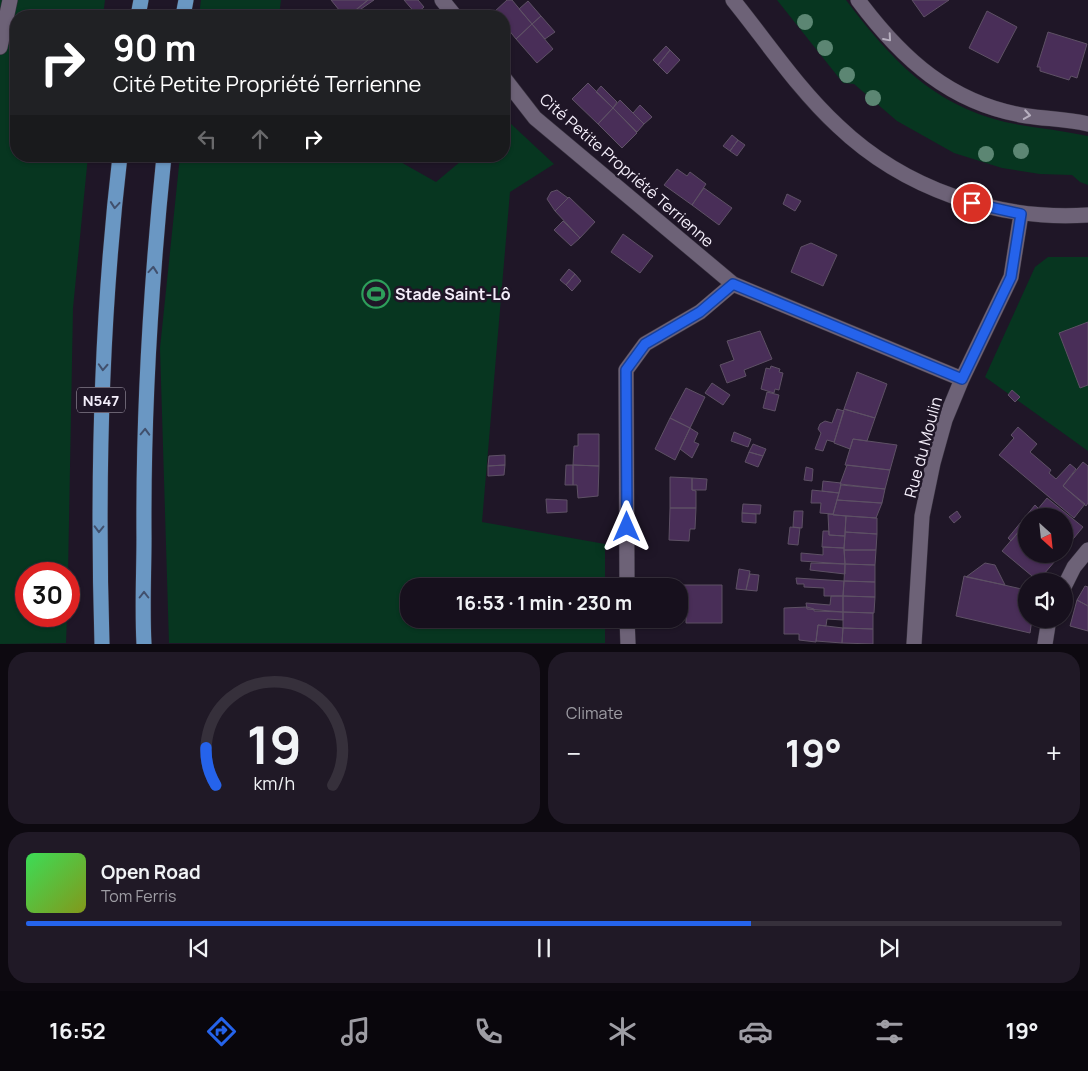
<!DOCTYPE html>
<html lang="en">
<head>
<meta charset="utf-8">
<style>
	:root { --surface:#17101d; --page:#201926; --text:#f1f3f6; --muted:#9e9da4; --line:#36303b; --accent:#2563eb }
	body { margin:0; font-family:Manrope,sans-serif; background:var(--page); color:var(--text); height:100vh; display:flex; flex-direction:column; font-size:19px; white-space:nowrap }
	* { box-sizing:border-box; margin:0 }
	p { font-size:16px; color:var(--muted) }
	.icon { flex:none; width:28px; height:28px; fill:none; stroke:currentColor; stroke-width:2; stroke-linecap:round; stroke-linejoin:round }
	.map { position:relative; height:644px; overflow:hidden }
	.side { display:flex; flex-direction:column; gap:8px; padding:8px; background:#0d0910; flex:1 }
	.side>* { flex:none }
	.top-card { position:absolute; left:10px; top:10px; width:500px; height:152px; border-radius:20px; box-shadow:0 1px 4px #0004,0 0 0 1px var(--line); background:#202124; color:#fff; overflow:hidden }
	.needle { width:32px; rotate:153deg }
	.tools { position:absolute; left:1018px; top:508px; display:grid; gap:10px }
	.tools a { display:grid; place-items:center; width:55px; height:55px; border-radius:50%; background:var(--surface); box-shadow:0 1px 4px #0004,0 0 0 1px var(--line); font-size:25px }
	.speed { position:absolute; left:15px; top:562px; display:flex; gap:10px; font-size:25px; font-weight:700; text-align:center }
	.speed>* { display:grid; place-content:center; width:65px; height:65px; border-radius:50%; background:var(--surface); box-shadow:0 1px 4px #0004,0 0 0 1px var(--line); line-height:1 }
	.speed .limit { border:8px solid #d22; background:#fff; color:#111 }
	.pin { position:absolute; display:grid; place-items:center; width:42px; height:42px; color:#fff; margin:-21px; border:2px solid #fff; border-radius:50%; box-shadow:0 1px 5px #0007 }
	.me { position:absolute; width:55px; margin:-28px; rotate:0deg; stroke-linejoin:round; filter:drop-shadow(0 0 4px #0008) }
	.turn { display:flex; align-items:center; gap:18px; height:105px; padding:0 20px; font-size:22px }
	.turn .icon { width:65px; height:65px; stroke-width:2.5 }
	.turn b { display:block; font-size:35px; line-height:42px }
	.lanes { display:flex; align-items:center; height:48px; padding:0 20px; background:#0003; justify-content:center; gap:25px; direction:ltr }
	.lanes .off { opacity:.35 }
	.big { font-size:38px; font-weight:700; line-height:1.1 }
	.side .tile { flex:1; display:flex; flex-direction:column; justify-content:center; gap:8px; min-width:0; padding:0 18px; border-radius:20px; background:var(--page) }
	.side .dial { align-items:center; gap:0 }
	.dial svg { height:130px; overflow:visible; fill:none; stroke:var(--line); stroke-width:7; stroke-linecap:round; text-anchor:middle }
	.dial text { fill:var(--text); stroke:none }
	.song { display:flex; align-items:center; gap:15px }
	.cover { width:60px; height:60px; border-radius:8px; background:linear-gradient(135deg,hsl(130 70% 55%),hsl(70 70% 35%)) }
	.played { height:5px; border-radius:2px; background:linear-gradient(90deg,var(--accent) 70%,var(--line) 70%) }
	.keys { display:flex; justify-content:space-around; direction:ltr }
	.heat { display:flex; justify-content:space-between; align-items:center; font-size:28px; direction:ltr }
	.side .tiles { flex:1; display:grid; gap:8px; grid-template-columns:1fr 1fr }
	.tile:last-child { grid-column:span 2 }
	.trip { position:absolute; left:400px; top:578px; width:288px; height:50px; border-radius:20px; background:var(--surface); box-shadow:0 1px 4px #0004,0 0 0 1px var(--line); font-weight:700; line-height:50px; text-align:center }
	.menu { display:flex; height:80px; justify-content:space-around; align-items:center; background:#09060c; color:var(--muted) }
	.menu .icon { width:35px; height:35px }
	.menu .active { color:var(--accent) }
	.menu b { font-size:22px; color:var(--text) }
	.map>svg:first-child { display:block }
	.green { fill:#073620 }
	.building { fill:#492e58; stroke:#5e5165 }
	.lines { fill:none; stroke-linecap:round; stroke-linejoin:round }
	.minor-casing { stroke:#38323f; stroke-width:16 }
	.major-casing { stroke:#38323f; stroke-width:16 }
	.minor { stroke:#6d6277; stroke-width:15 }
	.major { stroke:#6a97c3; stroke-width:15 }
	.tree { fill:#5c8673 }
	.oneway { stroke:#b7afbf }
	.oneway2 { stroke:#41506d }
	.route-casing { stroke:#184099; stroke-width:12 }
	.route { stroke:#2563eb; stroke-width:9 }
	.labels { text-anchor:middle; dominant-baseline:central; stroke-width:5; stroke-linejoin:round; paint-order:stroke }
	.shield { fill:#1f1627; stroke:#b4adbb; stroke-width:1 }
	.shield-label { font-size:15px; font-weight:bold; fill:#f4eefa }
	.street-label { font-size:16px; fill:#f4eefa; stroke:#1f1627 }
	.poi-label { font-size:16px; font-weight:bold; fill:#f4eefa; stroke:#1f1627; text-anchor:start }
</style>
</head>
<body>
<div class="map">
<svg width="1088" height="644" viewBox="0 0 1088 644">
	<rect width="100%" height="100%" fill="#1f1627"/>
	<path class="green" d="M 0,0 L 105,0 L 103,16 L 16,16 L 16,156 L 88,156 L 73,308 L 68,574 L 26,574 L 26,616 L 67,616 L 66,643 L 0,644 Z
		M 201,0 L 281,0 L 279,16 L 199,16 Z
		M 777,0 L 846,0 C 890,58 931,104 1005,122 C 1033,128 1061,130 1088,136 L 1088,185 L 1080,182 L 1072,175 L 1040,174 L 1002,168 L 954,153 L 897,121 L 854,84 L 843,83 Z
		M 509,122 L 554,164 L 510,192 L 482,522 L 605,544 L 605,586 L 409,586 L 409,619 L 605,619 L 605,643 L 169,643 L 160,348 L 180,156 L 390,156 L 436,182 L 467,156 L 504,156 L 504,126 Z
		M 1048,257 L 1088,257 L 1088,451 L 985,377 L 1035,267 Z"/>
	<path class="building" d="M 331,0 L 368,0 L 348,16 L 344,16 Z
		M 368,0 L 374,0 L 351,16 L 350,15 Z
		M 404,0 L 418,0 L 424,7 L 416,14 Z
		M 507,0 L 512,0 L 532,24 L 516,39 L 504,24 L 504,16 L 497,16 L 494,12 Z
		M 912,0 L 949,0 L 924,17 Z
		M 528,1 L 541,16 L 532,24 L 519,9 Z
		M 987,11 L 1017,27 L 998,63 L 969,48 Z
		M 541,16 L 555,32 L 545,39 L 532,24 Z
		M 532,24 L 553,49 L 537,63 L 516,39 Z
		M 1048,32 L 1087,44 L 1077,78 L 1071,76 L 1069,80 L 1040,71 L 1040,67 L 1037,67 Z
		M 666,46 L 670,50 L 658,65 L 653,60 Z
		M 670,50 L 680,60 L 667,74 L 658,65 Z
		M 588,83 L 613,108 L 598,124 L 572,99 Z
		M 601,86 L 617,102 L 613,108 L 596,92 Z
		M 620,100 L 644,124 L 637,132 L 613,108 Z
		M 640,105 L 652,117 L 644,124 L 633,113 Z
		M 613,108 L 637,133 L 622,148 L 598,124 Z
		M 732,135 L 738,140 L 730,151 L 723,146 Z
		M 738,140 L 745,145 L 737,156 L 730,151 Z
		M 677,169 L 687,176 L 690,172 L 706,184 L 692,205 L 664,185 Z
		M 704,188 L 732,208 L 719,225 L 692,205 Z
		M 557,190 L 568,198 L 555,211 L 547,199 L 551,192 Z
		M 787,194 L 801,201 L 795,211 L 783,204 Z
		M 569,197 L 595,222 L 580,238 L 555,211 Z
		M 563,221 L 580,238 L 571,246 L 554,230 Z
		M 623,234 L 653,256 L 640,273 L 611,252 Z
		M 811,243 L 837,255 L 823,286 L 791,272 L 801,247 Z
		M 569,269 L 575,274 L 566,285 L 560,280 Z
		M 575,274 L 581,281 L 572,291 L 566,285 Z
		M 1088,322 L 1088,385 L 1080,388 L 1059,333 Z
		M 760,331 L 772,359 L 744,370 L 746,376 L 727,383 L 720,365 L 734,360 L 727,341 Z
		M 771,366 L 780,369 L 779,372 L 783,373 L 779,390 L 775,389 L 774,393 L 761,389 L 766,368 L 770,369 Z
		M 857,372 L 887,384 L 875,418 L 844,409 Z
		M 712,383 L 730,395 L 723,405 L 705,393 Z
		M 686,388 L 705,397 L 690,428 L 670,418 Z
		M 1012,390 L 1020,397 L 1015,402 L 1008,395 Z
		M 767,392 L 779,395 L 775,411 L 763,408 Z
		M 837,409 L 844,411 L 834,442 L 827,440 L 823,451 L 815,449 L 821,433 L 818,429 L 820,424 L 825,421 L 832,423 Z
		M 844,409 L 875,418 L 867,441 L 853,439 L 850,449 L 834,443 Z
		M 670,418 L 690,428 L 675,460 L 655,449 Z
		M 1018,427 L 1037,444 L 1030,452 L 1051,470 L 1049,473 L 1056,479 L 1070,464 L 1076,469 L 1063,486 L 1085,504 L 1074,518 L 999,455 L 1014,438 L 1011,435 Z
		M 690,428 L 698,433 L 694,442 L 699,444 L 692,458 L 680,449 Z
		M 734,432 L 751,439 L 748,447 L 731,441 Z
		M 578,434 L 599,434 L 599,466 L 573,465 L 574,446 L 578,446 Z
		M 853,439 L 897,445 L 890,470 L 845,465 Z
		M 753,444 L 766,449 L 763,456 L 749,452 Z
		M 749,452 L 763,456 L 758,467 L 745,462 Z
		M 505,455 L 505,465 L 488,466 L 489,456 Z
		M 1083,462 L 1088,466 L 1088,503 L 1086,506 L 1063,486 Z
		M 505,465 L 504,475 L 488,476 L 488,466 Z
		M 566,465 L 573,465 L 573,485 L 565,485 Z
		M 573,465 L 599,466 L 598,496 L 578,498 L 577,485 L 573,485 Z
		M 847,465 L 890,470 L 885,489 L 840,484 Z
		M 806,467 L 813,469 L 812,481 L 804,480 Z
		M 670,477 L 692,478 L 692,490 L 696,491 L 696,508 L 670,508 Z
		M 692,478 L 707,479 L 706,490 L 692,490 Z
		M 823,481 L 841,483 L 839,493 L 822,491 Z
		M 841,485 L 885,489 L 882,503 L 837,500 Z
		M 812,490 L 839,493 L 833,514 L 820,513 L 821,503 L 811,503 Z
		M 1047,498 L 1083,527 L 1064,550 L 1064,516 L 1032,516 Z
		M 546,499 L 567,500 L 567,512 L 547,513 Z
		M 837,500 L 880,503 L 882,503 L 876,518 L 833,515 Z
		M 743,504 L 761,505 L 760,514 L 742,513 Z
		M 1035,505 L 1038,508 L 1032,516 L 1026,516 L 1026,523 L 1011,541 L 1008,538 Z
		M 670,508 L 696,508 L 695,529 L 690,529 L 689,541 L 669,540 Z
		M 794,511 L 803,511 L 802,528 L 793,527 Z
		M 957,511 L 961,517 L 954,523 L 949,517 Z
		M 742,513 L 756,514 L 756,523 L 742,522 Z
		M 828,514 L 846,516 L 845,536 L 829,535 Z
		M 846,516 L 877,518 L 877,534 L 845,532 Z
		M 1026,523 L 1026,554 L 1061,554 L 1038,581 L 1002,551 Z
		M 790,527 L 800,528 L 798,545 L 788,544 Z
		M 823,531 L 829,531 L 829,535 L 845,536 L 844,548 L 822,547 Z
		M 845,532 L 877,534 L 876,550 L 844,550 Z
		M 823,547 L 844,548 L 845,564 L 801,561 L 801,553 L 823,555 Z
		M 844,550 L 876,550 L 875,565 L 845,564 Z
		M 811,563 L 845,564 L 845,574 L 810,570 Z
		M 985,563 L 995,565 L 1005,585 L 966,577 Z
		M 845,564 L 875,565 L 875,582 L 844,581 Z
		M 739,569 L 750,571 L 746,590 L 736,589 Z
		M 750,574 L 759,575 L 757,591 L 746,590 Z
		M 964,576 L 1026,590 L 1026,619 L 1032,619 L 1030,633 L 956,616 Z
		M 796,578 L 844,581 L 843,596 L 824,596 L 824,588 L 804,587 L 804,584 L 797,584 Z
		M 844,581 L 875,582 L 875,597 L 843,596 Z
		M 666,585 L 722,585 L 722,623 L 686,623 L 686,615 L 679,615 L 679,586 Z
		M 1085,586 L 1088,587 L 1088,606 L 1077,600 Z
		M 831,596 L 843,596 L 843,612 L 807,609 L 806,603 L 830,605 Z
		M 843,596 L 875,597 L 874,613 L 843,612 Z
		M 1077,600 L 1088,606 L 1088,631 L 1070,626 Z
		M 807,607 L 814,609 L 814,611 L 843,612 L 843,620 L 827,619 L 826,626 L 818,625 L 816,642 L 799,640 L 799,634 L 784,634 L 784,608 Z
		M 843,612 L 873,613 L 873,629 L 843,628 Z
		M 818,625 L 843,628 L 842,643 L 816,641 Z
		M 843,628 L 873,629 L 873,644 L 842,643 Z"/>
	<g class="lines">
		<g class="minor-casing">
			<path id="minor" d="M 442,0 L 455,16
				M 733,0 C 767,42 798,89 838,126 C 904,189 997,221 1088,215
				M 858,0 C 902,59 951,104 1027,116 C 1047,119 1068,119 1088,124
				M 0,47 L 10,0
				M 504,78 L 535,118 L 733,284 L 962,379
				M 627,586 L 626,370 L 645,344 L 700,312 L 733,284
				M 1064,587 L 1074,567 L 1088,550
				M 627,619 L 628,644
				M 914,644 L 922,516 L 933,463 L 945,420 L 962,379 L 1011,277 L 1021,214
				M 1045,644 L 1049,619"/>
		</g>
		<g class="major-casing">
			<path id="major" d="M 138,16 L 141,0
				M 183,16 L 186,0
				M 102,644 C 97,481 101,318 120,156
				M 144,644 C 142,608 144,573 144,538 C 143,410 151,283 164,156"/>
		</g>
		<use href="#minor" class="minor"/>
		<use href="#major" class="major"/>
	</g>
	<g class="tree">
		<circle cx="805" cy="22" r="8"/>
		<circle cx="825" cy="48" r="8"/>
		<circle cx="847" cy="75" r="8"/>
		<circle cx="873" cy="98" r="8"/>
		<circle cx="1021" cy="151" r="8"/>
		<circle cx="986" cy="154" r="8"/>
	</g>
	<defs><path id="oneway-chevron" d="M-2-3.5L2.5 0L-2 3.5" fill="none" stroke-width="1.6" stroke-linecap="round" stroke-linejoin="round" transform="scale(1.25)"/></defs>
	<g class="oneway">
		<use href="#oneway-chevron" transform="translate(888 38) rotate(49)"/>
		<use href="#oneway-chevron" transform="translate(1027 115) rotate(9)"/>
	</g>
	<g class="oneway2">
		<use href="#oneway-chevron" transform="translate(115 205) rotate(95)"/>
		<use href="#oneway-chevron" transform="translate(153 270) rotate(-85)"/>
		<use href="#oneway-chevron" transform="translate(103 367) rotate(93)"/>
		<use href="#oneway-chevron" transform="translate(145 432) rotate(-88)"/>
		<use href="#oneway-chevron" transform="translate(99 529) rotate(91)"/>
		<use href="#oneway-chevron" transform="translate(144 595) rotate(-90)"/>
	</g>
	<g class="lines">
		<g class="route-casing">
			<path id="route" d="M 627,527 L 626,370 L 645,344 L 700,312 L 733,284 L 962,379 L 1011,277 L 1021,214 L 972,203"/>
		</g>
		<use href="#route" class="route"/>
	</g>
	<defs>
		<g id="stadium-ring" transform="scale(1.4375)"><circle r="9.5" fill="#1f1627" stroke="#2e9e5b" stroke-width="1.5"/><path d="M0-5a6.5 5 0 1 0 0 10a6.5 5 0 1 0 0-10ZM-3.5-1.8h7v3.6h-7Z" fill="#2e9e5b"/></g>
	</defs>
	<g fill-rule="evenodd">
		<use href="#stadium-ring" x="376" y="294"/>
	</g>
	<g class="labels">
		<rect class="shield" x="77" y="387.5" width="48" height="25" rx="4"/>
		<g class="shield-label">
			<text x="101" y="400">N547</text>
		</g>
		<g class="street-label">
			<text transform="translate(627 170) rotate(41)">Cité Petite Propriété Terrienne</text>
			<text transform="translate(923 447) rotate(-75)">Rue du Moulin</text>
		</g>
		<g class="poi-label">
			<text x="395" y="294">Stade Saint-Lô</text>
		</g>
	</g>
</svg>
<div class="tools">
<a><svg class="needle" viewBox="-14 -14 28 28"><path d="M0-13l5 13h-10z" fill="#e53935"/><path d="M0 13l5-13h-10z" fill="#9e9da4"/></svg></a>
<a><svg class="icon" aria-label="sound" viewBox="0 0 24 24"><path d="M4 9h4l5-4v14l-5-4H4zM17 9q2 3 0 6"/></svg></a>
</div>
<div class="speed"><div class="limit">30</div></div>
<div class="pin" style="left:972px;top:203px;background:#d93025"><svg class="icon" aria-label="arrive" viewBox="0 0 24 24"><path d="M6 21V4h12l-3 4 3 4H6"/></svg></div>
<svg class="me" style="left:627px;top:527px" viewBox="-20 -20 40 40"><path d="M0-17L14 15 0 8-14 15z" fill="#2563eb" stroke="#fff" stroke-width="4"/></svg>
<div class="trip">16:53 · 1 min · 230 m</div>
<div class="top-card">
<div class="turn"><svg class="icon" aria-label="right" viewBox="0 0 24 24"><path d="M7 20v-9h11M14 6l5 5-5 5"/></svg><div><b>90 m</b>Cité Petite Propriété Terrienne</div></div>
<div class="lanes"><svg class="icon off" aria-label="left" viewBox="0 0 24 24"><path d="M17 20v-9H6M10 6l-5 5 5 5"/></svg><svg class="icon off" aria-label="ahead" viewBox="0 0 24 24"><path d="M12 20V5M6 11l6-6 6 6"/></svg><svg class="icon" aria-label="right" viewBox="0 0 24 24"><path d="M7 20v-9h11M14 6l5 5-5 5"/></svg></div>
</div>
</div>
<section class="side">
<div class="tiles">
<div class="tile dial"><svg viewBox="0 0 100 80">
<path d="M14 69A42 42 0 1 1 86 69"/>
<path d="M14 69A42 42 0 0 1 8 46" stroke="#2563eb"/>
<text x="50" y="56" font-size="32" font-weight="700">19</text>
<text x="50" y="72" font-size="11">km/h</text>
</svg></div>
<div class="tile"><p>Climate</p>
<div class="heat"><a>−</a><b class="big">19°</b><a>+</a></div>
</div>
<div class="tile">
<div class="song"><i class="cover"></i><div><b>Open Road</b><p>Tom Ferris</p></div></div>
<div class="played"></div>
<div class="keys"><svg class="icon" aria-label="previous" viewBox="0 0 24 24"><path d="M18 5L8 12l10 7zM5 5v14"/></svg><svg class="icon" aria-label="pause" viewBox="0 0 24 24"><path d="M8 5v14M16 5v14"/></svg><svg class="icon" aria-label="next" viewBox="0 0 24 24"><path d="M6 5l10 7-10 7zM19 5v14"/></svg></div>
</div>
</div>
</section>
<nav class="menu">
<b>16:52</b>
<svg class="icon active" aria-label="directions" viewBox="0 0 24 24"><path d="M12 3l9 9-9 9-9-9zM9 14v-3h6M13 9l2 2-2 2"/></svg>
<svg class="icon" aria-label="music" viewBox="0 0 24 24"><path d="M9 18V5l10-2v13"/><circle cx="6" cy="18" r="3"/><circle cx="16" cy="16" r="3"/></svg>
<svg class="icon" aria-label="phone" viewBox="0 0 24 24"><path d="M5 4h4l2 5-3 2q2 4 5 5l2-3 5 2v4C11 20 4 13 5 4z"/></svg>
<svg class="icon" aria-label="climate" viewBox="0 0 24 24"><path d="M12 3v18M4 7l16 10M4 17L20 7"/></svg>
<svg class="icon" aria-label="car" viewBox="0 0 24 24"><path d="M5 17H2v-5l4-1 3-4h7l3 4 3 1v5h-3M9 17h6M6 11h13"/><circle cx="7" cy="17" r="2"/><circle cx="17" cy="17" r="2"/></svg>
<svg class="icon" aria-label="filters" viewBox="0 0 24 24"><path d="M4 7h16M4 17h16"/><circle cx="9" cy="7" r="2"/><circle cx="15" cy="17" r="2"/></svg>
<b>19°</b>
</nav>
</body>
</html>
